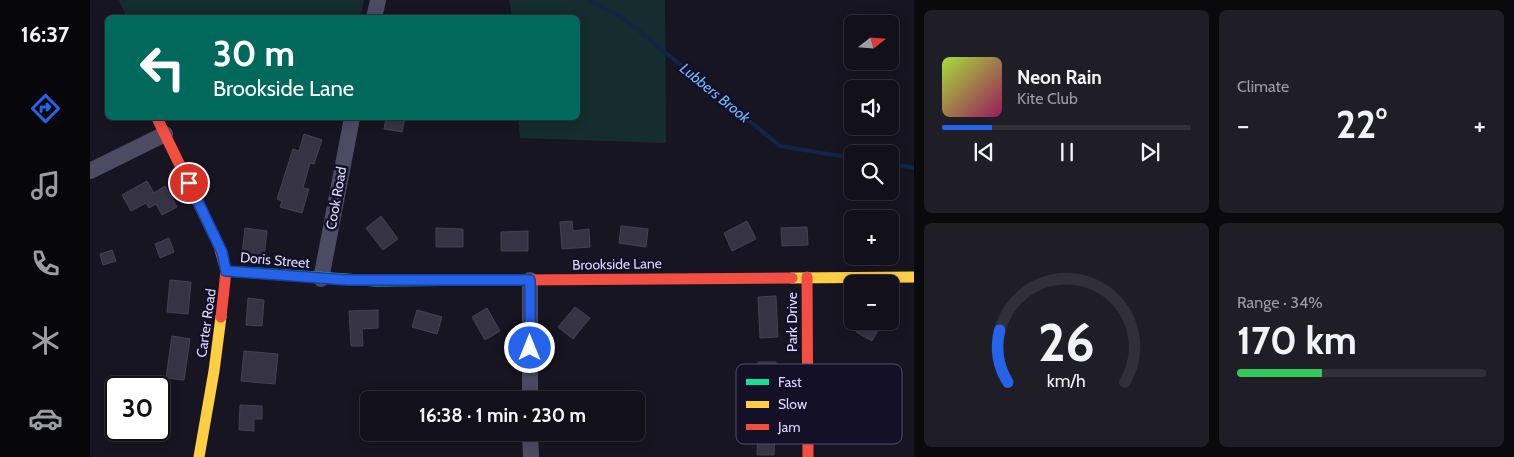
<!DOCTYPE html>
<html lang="en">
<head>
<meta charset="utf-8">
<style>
	:root { --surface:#12101a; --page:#1f1e27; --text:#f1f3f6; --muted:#9c9da2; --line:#313039; --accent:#2563eb }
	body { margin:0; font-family:Cabin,sans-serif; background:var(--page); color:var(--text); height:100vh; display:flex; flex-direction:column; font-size:19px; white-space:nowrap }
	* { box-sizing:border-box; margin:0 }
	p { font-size:16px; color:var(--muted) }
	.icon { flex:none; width:28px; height:28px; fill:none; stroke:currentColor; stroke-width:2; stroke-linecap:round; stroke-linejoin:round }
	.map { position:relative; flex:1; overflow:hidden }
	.details { display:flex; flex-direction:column; gap:10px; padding:10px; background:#0a090e; width:600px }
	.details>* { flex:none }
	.hud { position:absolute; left:15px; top:15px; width:475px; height:105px; border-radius:8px; box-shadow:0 2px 12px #0003,0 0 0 1px var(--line); background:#00695c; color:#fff; overflow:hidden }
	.needle { width:32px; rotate:73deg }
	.fabs { position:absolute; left:754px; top:15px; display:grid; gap:10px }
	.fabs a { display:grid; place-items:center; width:55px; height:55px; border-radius:8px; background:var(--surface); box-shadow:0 2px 12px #0003,0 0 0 1px var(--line); font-size:25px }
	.speed { position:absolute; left:15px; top:376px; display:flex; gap:10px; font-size:25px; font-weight:700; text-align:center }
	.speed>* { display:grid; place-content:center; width:65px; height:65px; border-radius:50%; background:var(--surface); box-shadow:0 2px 12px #0003,0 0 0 1px var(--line); line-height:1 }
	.speed .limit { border:2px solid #111; border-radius:8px; background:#fff; color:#111 }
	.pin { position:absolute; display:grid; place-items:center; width:42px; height:42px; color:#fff; margin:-21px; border:2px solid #fff; border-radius:50%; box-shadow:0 1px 5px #0007 }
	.me { position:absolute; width:55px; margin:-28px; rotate:0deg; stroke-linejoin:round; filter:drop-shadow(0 0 4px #0008) }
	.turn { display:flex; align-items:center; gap:18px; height:105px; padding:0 25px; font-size:22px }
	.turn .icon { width:65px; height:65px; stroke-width:2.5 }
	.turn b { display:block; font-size:35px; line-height:42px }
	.big { font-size:38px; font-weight:700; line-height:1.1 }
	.details .widget { flex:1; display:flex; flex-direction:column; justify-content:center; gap:8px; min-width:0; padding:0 18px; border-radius:8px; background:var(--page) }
	.details .dial { align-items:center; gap:0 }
	.dial svg { height:130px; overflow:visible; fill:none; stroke:var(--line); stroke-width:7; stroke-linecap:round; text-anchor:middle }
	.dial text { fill:var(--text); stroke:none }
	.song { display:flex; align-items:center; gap:15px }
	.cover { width:60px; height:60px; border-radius:8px; background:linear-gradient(135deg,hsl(80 70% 55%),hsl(330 70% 35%)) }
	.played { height:5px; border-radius:2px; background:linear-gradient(90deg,var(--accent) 20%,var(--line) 20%) }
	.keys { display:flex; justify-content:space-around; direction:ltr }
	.heat { display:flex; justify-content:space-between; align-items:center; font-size:28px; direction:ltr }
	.charge { height:8px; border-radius:4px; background:linear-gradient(90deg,#34c759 34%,var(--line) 0) }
	.details .tiles { flex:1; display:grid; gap:10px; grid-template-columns:repeat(2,1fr) }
	.trip { position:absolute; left:270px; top:391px; width:285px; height:50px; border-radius:8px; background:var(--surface); box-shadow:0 2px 12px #0003,0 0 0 1px var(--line); font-weight:700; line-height:50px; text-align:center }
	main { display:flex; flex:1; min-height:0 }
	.menu { display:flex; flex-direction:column; width:90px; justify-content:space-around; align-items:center; background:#07060a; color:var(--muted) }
	.menu .icon { width:35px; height:35px }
	.menu .current { color:var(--accent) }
	.menu b { font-size:22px; color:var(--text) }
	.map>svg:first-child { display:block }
	.green { fill:#152d2e }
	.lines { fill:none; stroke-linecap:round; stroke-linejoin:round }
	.stream { stroke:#112548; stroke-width:4 }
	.building { fill:#363344; stroke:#454155 }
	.street { stroke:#4c4b63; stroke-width:16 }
	.fast { stroke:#16e098; stroke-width:11 }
	.slow { stroke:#ffcf43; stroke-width:11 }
	.jam { stroke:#f24e42; stroke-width:11 }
	.route-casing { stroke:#184099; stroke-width:12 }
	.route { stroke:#2563eb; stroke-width:9 }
	.labels { text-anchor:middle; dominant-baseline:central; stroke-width:5; stroke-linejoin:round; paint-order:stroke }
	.street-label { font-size:14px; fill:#dcd8fe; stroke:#141027 }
	.water-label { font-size:15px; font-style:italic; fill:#69b8fb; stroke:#141027 }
	.key { fill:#141027; stroke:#504c68; stroke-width:1 }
	.key-label { font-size:14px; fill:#dcd8fe }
</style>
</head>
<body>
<main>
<nav class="menu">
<b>16:37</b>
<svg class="icon current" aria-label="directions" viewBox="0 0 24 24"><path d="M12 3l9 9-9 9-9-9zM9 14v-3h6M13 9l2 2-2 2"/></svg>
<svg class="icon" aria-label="music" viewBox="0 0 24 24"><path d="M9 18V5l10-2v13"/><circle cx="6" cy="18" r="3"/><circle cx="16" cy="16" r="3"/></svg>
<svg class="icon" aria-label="phone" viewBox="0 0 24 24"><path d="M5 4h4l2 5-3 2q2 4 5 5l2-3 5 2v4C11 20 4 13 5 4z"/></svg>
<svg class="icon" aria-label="climate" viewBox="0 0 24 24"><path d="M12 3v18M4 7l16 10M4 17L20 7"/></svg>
<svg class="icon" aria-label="car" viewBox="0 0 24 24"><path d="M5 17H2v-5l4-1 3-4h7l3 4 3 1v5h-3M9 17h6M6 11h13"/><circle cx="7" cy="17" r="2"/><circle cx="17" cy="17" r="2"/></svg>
</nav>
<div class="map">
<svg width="824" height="457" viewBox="0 0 824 457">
	<rect width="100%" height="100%" fill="#181522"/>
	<path class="green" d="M 29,0 L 274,0 L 270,17 L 37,18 Z
		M 419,0 L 575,0 L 576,143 L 430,138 L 428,118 L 488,118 L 488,18 L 422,17 Z"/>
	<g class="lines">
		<path class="stream" d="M 498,0 L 533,18 L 690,146 L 762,158
			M 800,164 L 824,168"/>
	</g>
	<path class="building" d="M 296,118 L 315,118 L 312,132 L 294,129 Z
		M 214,134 L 232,140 L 224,164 L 220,163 L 213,188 L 219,189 L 212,213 L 190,207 L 192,201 L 187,199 L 203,149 L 209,151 Z
		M 57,181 L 64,193 L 75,186 L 87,207 L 72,215 L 66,204 L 59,208 L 56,203 L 41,211 L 32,195 Z
		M 291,216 L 308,239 L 293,250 L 276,228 Z
		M 482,221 L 483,231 L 499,229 L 500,247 L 472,249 L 470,222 Z
		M 657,221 L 666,239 L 642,251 L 634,233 Z
		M 531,226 L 558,229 L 556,247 L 529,243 Z
		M 717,227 L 718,245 L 692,246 L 691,228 Z
		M 155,228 L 177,231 L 174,256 L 152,255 Z
		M 346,228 L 373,229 L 373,247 L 346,247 Z
		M 438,231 L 438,251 L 411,251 L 411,232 Z
		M 79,238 L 84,252 L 70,258 L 65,244 Z
		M 22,250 L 26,261 L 13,265 L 10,254 Z
		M 80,280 L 101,282 L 98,314 L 77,312 Z
		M 686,296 L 688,337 L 670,338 L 668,297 Z
		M 158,298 L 174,300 L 172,326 L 156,325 Z
		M 485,307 L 500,318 L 483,339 L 468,327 Z
		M 397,308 L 410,331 L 395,340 L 382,317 Z
		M 288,310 L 288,328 L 272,329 L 273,346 L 261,346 L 259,311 Z
		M 327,310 L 352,317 L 347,334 L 322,327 Z
		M 772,321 L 793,321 L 782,341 L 766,332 Z
		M 82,336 L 100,339 L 94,380 L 76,378 Z
		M 154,351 L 188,354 L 185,384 L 151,381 Z
		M 668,362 L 686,362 L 685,387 L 667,387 Z
		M 150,405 L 172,406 L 172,419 L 164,419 L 164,431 L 149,430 Z
		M 668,430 L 685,430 L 684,455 L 667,455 Z"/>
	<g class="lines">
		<path class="street" d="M 284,18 L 288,0
			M 0,171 L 75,134
			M 231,279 L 262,118
			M 440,280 L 440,400
			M 440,432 L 441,457"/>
		<path class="fast" d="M 136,271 L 285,281 L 432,280"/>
		<path class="slow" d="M 702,278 L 824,277
			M 109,457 L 124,371 L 131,317"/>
		<path class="jam" d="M 67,118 L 129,246 L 136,271 L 131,317
			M 717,277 L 718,457
			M 432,280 L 702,278"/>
	</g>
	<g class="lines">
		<g class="route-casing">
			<path id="route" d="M 99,183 L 132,252 L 136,271 L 257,280 L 440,280 L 440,348"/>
		</g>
		<use href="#route" class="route"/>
	</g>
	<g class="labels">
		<g class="street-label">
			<text transform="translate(246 198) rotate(-80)">Cook Road</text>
			<text transform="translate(185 260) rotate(5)">Doris Street</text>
			<text transform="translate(527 264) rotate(-1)">Brookside Lane</text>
			<text transform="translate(702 322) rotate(-90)">Park Drive</text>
			<text transform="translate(116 323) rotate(-82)">Carter Road</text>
		</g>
		<g class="water-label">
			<text transform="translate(625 93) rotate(39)">Lubbers Brook</text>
		</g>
	</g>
	<rect x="646" y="364" width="166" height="80" rx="8" class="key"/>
	<rect x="656" y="379" width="23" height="6" fill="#16e098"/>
	<rect x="656" y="401" width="23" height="7" fill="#ffcf43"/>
	<rect x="656" y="424" width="23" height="6" fill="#f24e42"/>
	<g class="key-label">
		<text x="688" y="387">Fast</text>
		<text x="688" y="409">Slow</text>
		<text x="688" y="432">Jam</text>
	</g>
</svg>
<div class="fabs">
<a><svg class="needle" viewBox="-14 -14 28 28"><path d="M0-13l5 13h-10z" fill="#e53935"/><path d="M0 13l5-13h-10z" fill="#9c9da2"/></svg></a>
<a><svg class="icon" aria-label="sound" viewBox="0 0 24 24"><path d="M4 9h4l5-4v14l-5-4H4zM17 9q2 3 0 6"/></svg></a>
<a><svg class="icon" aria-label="search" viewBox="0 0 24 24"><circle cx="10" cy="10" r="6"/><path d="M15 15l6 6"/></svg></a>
<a>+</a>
<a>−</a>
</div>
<div class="speed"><div class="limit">30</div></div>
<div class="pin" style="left:99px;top:183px;background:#d93025"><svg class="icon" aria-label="arrive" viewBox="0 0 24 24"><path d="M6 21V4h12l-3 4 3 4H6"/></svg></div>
<svg class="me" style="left:440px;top:348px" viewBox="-20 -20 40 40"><circle r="17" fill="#2563eb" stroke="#fff" stroke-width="3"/><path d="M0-11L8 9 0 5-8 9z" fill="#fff"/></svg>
<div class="trip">16:38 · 1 min · 230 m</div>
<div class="hud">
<div class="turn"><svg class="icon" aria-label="left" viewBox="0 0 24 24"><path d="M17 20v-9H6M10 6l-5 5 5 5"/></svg><div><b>30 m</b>Brookside Lane</div></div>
</div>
</div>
<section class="details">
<div class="tiles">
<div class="widget">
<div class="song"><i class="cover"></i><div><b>Neon Rain</b><p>Kite Club</p></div></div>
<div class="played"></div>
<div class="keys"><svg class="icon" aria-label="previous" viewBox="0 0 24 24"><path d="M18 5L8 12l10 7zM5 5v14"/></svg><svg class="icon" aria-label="pause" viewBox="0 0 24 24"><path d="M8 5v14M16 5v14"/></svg><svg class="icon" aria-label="next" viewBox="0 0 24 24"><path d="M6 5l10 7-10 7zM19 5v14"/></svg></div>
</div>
<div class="widget"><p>Climate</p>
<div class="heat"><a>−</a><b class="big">22°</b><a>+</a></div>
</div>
<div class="widget dial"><svg viewBox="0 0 100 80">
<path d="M14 69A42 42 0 1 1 86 69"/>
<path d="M14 69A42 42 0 0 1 9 37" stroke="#2563eb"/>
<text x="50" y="56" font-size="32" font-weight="700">26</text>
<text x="50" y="72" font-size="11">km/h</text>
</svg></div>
<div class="widget"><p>Range · 34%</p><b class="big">170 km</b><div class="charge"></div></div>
</div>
</section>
</main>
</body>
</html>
